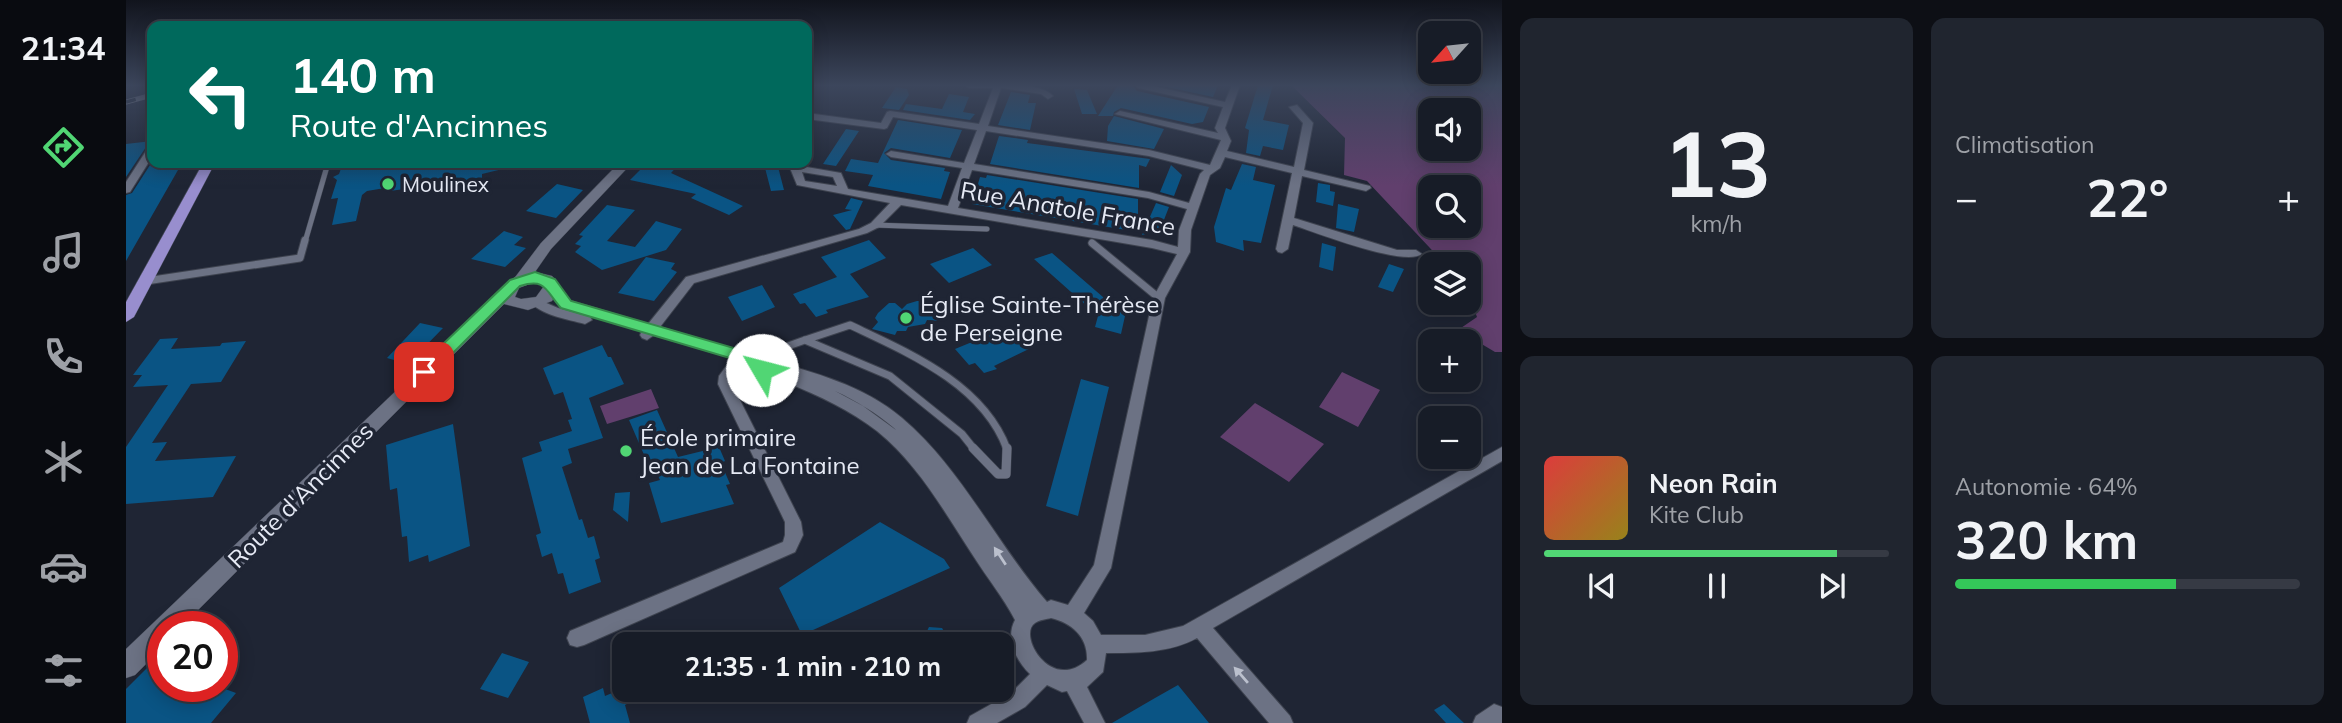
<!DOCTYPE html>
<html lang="fr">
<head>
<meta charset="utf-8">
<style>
	:root { --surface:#171c27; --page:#20252f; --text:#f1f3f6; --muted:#9ea1a7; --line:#363a44; --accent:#51d674 }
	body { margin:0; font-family:Mulish,sans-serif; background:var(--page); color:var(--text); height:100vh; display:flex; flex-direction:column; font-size:26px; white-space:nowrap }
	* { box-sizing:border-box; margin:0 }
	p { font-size:23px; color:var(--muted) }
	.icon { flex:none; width:38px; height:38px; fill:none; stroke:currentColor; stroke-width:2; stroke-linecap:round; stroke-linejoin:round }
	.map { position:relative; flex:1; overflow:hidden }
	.side { display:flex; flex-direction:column; gap:18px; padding:18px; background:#0d0f15; width:840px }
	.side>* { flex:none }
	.top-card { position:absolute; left:21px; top:21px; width:665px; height:147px; border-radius:14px; box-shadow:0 4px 18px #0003,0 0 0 2px var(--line); background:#00695c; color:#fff; overflow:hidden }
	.needle { width:46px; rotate:243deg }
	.buttons { position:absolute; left:1292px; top:21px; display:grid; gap:14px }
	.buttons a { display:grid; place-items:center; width:63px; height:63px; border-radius:14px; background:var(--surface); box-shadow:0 4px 18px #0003,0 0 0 2px var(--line); font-size:35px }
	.speed { position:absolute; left:21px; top:611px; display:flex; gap:14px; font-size:35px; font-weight:700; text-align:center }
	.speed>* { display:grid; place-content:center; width:91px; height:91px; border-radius:50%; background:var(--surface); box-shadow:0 4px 18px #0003,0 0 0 2px var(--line); line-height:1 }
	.speed .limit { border:10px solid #d22; background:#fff; color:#111 }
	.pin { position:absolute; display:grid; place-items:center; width:60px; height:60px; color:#fff; margin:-30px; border-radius:14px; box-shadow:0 4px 10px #0006 }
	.me { position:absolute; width:77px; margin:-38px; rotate:307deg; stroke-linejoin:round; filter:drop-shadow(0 0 5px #0008) }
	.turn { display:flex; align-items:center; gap:24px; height:147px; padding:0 28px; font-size:32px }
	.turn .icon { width:91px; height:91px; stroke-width:2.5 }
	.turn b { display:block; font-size:49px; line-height:60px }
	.big { font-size:52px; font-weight:700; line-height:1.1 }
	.side .card { flex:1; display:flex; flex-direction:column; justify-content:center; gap:10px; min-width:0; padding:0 24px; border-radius:14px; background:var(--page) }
	.side .dial { align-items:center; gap:0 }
	.dial b { font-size:91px; line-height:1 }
	.song { display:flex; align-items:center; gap:21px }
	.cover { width:84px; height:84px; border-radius:10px; background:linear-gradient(135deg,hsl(0 70% 55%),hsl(50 70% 35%)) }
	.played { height:7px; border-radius:4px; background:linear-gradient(90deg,var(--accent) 85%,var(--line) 85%) }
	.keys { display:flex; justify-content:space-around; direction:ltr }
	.heat { display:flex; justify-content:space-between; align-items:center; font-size:38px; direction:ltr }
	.charge { height:10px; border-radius:5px; background:linear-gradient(90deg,#34c759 64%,var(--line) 0) }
	.side .tiles { flex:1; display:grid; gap:18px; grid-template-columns:repeat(2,1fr) }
	.trip { position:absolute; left:486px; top:632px; width:402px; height:70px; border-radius:14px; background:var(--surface); box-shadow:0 4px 18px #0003,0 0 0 2px var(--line); font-weight:700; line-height:70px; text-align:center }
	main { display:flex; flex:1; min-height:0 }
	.tab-bar { display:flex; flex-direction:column; width:126px; justify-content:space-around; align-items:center; background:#090b10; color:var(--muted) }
	.tab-bar .icon { width:49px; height:49px }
	.tab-bar .selected { color:var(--accent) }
	.tab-bar b { font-size:32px; color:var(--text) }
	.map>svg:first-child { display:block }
	.green { fill:#613f6d; fill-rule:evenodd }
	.building { fill:#0a5484 }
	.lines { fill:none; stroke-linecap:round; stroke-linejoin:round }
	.lane-far2-casing { stroke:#3e434f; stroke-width:6 }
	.lane-far1-casing { stroke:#3e434f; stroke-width:9 }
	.lane-casing { stroke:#3e434f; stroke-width:10 }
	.street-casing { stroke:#3e434f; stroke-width:2 }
	.secondary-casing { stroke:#3e434f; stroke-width:1 }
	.primary-casing { stroke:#3e434f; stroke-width:1 }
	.lane-far2 { stroke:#6c7284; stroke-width:5 }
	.lane-far1 { stroke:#6c7284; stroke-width:7 }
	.lane { stroke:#6c7284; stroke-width:9 }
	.street { fill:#6c7284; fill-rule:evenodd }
	.secondary { fill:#6c7284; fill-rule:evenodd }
	.primary { fill:#988ece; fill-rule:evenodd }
	.rail-casing { stroke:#a1a5b2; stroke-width:5 }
	.rail { stroke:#1f2534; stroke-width:3.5; stroke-dasharray:10; stroke-linecap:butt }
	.oneway { fill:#bbc0cd }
	.route { fill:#51d674; stroke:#358b4b; stroke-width:2 }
	.poi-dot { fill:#51d674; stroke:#1f2534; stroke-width:2.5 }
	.labels { text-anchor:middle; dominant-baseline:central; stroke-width:7; stroke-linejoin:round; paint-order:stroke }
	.far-poi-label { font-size:21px; fill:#e6eaf5; stroke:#1f2534; text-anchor:start }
	.street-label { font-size:24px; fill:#e6eaf5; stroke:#1f2534 }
	.poi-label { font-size:24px; fill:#e6eaf5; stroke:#1f2534; text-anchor:start }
</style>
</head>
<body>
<main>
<nav class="tab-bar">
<b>21:34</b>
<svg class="icon selected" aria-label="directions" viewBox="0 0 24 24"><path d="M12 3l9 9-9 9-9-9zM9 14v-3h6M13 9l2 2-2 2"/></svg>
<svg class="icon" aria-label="music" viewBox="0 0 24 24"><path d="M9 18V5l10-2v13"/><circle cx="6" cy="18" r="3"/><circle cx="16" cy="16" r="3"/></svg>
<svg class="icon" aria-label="phone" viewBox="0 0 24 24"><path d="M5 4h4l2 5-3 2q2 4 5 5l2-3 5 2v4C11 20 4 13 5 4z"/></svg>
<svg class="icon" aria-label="climate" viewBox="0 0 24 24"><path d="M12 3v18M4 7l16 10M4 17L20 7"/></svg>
<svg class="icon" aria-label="car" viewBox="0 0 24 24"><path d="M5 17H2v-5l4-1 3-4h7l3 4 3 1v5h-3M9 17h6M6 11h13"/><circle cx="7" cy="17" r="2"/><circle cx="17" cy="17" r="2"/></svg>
<svg class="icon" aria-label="filters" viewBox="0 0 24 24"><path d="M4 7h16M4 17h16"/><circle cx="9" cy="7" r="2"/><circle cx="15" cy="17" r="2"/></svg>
</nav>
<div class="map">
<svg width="1376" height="723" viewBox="0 0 1376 723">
	<rect width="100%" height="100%" fill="#1f2534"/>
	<path class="green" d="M 1165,85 L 1376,85 L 1376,352 L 1369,352 L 1332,330 L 1351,317 L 1342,293 L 1342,264 L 1319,264 L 1241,181 L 1218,175 L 1219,138 ZM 1304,110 L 1342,110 L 1342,149 L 1304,149 ZM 1304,187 L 1342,187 L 1342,226 L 1304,226 Z
		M 1216,372 L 1254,390 L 1232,427 L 1193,407 Z
		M 525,389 L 533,408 L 481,424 L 474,406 Z
		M 1129,403 L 1198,444 L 1163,482 L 1094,437 Z"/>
	<path class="building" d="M 992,85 L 1006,85 L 1011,91 L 1083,107 L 1077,122 L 1066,124 L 995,108 L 988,112 L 987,116 L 972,116 Z
		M 1032,85 L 1092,85 L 1087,97 Z
		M 1132,85 L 1147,85 L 1137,120 L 1163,125 L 1157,150 L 1137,146 L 1134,156 L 1120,153 L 1123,130 L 1119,128 Z
		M 770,87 L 781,89 L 783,95 L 773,110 L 756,108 Z
		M 948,89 L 961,90 L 971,114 L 956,114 Z
		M 885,92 L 904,95 L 902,103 L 910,103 L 904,130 L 872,125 Z
		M 823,94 L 843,97 L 837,112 L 849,114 L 844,120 L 777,110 L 780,104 L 816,109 Z
		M 988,116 L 1038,129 L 1028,149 L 981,141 L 982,126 Z
		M 772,120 L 836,130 L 824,158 L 765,148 L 758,153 L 765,160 L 819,168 L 818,171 L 824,172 L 815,199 L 742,186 L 747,175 L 719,171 L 725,159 L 752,163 Z
		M 720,129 L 733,131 L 710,166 L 697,164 Z
		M 873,136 L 902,140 L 901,143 L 1024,159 L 1020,167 L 1013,165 L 1013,188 L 864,164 Z
		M 26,141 L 26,145 L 20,147 L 0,177 L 0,144 Z
		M 26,162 L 56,163 L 0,261 L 0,195 L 6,193 Z
		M 217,163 L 384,163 L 385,167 L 356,174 L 356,178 L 264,191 L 265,187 L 241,191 L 236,195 L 230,221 L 206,225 L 212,198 L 205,199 L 211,180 L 207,177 L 213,174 Z
		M 521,163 L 554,163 L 545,173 L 617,206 L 603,215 L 565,198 L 570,194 L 504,180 Z
		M 643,163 L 651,163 L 658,190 L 645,191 L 639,168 Z
		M 1116,164 L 1130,167 L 1127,180 L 1149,185 L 1135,243 L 1117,240 L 1118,251 L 1090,242 L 1088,227 L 1100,188 L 1105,190 Z
		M 1045,165 L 1056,175 L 1048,196 L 1034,192 Z
		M 861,175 L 1012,199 L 1012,232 L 846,204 L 854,177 L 860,178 Z
		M 1192,183 L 1204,185 L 1204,191 L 1209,192 L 1207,206 L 1190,202 Z
		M 431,184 L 457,190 L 430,218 L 400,211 Z
		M 725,198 L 737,201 L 724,229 L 720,230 L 707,215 L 726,210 L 719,209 Z
		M 1030,203 L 1043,207 L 1034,230 L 1016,235 Z
		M 1212,204 L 1233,209 L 1228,232 L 1210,228 Z
		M 481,205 L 509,210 L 481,241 L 509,247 L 530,221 L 556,229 L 540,250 L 476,270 L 449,252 L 455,246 L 449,244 L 457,236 L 453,235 Z
		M 378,231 L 397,237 L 388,245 L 400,248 L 379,267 L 345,259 Z
		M 743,240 L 760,258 L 724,274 L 743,297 L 700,310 L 702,313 L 690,317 L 679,303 L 674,304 L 667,294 L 711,277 L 695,257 Z
		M 1196,243 L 1210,247 L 1207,271 L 1193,267 Z
		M 847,248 L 866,265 L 823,283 L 804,264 Z
		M 926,253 L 999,316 L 995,334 L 969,327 L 972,316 L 908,259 Z
		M 520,257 L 549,263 L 545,269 L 551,272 L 528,301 L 492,293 Z
		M 1263,264 L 1278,269 L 1267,292 L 1252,287 Z
		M 636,285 L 649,307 L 616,321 L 602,297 Z
		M 791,301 L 797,301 L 813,321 L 801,320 L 799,324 L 782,327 L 780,331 L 771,331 L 769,335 L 746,329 L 752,322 L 749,318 L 752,313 L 763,303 L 769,303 L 776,309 L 781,304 Z
		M 294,323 L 317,328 L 282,364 L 261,358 Z
		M 880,328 L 892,340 L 897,338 L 907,347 L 868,366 L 871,369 L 858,373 L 849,363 L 843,365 L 829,349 Z
		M 52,338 L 45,349 L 94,346 L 96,343 L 120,341 L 95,382 L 65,384 L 26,443 L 41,442 L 29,461 L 110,456 L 87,497 L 0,504 L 0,447 L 42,385 L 7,387 L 16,375 L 7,375 L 34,339 Z
		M 476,345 L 482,357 L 485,357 L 498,384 L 463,398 L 477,438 L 442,449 L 446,463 L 436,467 L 453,520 L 456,519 L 462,538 L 468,536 L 474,558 L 469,560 L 475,582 L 443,594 L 437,573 L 432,574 L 426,553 L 416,557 L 410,535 L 415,533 L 396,458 L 416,451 L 413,442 L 446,431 L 442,420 L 446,419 L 437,392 L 428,395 L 417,368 Z
		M 955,379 L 983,387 L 952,516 L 920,506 Z
		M 531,410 L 552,457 L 593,447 L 599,461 L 595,463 L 604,484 L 600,485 L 608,504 L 535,523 L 523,483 L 534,480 L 523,456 L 519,457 L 503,420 Z
		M 327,424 L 344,546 L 303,562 L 302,555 L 283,562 L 281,536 L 276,537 L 271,488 L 264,490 L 260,445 Z
		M 504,492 L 502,522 L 487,510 L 489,493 Z
		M 754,522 L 818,559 L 824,568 L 676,635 L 653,588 Z
		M 803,627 L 816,628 L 826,644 L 802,644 L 798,637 Z
		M 376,653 L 403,662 L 382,698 L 354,689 Z
		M 26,663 L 37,667 L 37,686 L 91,686 L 110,693 L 85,723 L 0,723 L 0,689 Z
		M 1052,685 L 1083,723 L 986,723 L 1029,698 Z
		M 477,688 L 479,696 L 493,690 L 502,690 L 506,701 L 499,705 L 504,723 L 464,723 L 457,697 Z
		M 1318,704 L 1338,723 L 1320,723 L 1308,710 Z"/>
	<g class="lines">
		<g class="lane-far2-casing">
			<path id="lane-far2" d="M 749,225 L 861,229
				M 179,242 L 202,163"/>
		</g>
		<g class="lane-far1-casing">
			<path id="lane-far1" d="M 966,243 L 1033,298
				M 20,281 L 174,258 L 179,240
				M 679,340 L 764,376 L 836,434 L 848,449
				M 679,340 L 724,325 C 783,353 857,384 881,449
				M 636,370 L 651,350 L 679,340"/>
		</g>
		<g class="lane-casing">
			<path id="lane" d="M 847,448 L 872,474 L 880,474 L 881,448"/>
		</g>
		<g class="street-casing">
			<path id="street" d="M 839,85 C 860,85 913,80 927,96 L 922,99 L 915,94 L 875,88 L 862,126 L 1023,150 L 1084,165 L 1095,140 L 989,114 L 994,111 L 1092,133 L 1089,128 L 1097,107 L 1012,88 L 1008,85 L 1022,85 L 1099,102 L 1106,85 L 1114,85 L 1099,128 L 1105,141 L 1101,151 L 1168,167 L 1177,123 L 1163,107 L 1171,105 L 1187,123 L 1178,170 L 1244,186 L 1245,188 L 1240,191 L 1176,176 L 1168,218 L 1271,250 L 1290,250 L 1296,254 C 1278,267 1191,233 1167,225 L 1162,249 L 1156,253 L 1152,252 L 1150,249 L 1166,173 L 1099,157 L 1094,168 L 1084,175 L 1065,230 L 1064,252 L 1039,298 L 985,568 L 958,613 L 967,621 L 975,635 L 1019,635 L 1057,626 L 1376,447 L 1376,461 L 1087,628 L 1164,716 L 1167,723 L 1143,723 L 1071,638 C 1044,653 1011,653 980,653 L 977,672 L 961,687 L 979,723 L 958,723 L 941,691 L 936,692 L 921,685 L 899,707 L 871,723 L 841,723 L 844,716 L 885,693 L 904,674 C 890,661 879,638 889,620 C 877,597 862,579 848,557 C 819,513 793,465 751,431 C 724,410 693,396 662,383 L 660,379 L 663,375 L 619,362 L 607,377 L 606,384 L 675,522 L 677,535 L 669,552 L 458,645 L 451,647 L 444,645 L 441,638 L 444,631 L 657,542 L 659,535 L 659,522 L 592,384 L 593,376 L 606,358 L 528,335 L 521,340 L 516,338 L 514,335 L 516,331 L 435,307 L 422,292 L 420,289 L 422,286 L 430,286 L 445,301 L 522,324 L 560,277 L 733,229 L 745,223 L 764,203 L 671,185 L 664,168 L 669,165 L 715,173 L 722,189 L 822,206 L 836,168 L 765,157 L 760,154 L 765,151 L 838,163 L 851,130 L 767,117 L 761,128 L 758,129 L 681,119 L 681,113 L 755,123 L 761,112 L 764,111 L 853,124 L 867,88 L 843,88 ZM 860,131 L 1023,156 L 1078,170 L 1074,174 L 1063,203 L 1023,192 L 848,164 ZM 846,170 L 1022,198 L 1061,209 L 1053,230 L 1052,247 L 1026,240 L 832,208 ZM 676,172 L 707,177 L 711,186 L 679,181 ZM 775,205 L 1026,248 L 1051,254 L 1027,298 L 968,565 L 942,605 L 925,600 L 921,602 C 870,543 835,468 776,418 C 737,385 689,373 641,359 C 606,348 570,338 534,327 L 568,283 L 741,233 L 753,227 ZM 709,391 C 731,401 750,413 768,428 L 770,430 L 737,406 ZM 925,618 C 946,623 962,637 961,660 C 925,693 891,635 909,623 C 913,620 921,619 925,618 Z
				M 26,147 L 26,157 L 4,192 L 0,193 L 0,182 L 22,148 Z
				M 411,299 L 432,308 L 464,317 L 466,320 L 459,324 C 441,319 418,316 405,303 Z
				M 1368,704 L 1376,707 L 1376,723 L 1347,723 L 1350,716 Z"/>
		</g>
		<g class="secondary-casing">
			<path id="secondary" d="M 493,163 L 506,163 L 425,249 L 409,272 L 426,276 L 434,285 L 426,301 L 402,310 L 378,304 L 56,626 L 37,626 L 37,647 L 9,675 L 0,678 L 0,649 L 390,276 L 415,243 ZM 409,282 L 418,286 L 410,297 L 395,299 L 389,297 L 393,288 Z"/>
		</g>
		<g class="primary-casing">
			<path id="primary" d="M 77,163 L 89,163 L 8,317 L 0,322 L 0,302 Z"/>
		</g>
		<use href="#lane-far2" class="lane-far2"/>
		<use href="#lane-far1" class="lane-far1"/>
		<use href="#lane" class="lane"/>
		<use href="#street" class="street"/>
		<use href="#secondary" class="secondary"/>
		<use href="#primary" class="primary"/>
		<g class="rail-casing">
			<path id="rail" d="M 0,102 L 26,95"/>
		</g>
		<use href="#rail" class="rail"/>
	</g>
	<defs><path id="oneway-solid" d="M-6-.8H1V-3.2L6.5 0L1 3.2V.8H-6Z" transform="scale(1.75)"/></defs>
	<g class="oneway">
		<use href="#oneway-solid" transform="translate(874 556) rotate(-123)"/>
		<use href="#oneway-solid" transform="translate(1115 675) rotate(-131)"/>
	</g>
	<linearGradient id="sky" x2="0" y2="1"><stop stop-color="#11141d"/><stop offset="0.46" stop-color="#3c465c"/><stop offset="1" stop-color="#3c465c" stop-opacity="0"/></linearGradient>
	<rect width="1376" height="186" fill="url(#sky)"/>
	<path class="route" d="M 409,272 L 429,279 L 445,301 L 646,359 L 649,363 L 642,374 L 630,374 L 628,370 L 631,366 L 435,308 C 419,290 420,278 394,286 L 304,376 L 292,376 L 290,372 L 292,368 L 384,280 Z"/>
	<g class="poi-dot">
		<circle cx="262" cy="184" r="7"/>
		<circle cx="780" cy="318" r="7"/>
		<circle cx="500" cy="451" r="7"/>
	</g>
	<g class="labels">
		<g class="far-poi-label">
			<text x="276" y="184">Moulinex</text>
		</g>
		<g class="street-label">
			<text transform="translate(942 208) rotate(10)">Rue Anatole France</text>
			<text transform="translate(174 495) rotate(-45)">Route d'Ancinnes</text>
		</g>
		<g class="poi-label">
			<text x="794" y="304">Église Sainte-Thérèse<tspan x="794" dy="28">de Perseigne</tspan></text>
			<text x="514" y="437">École primaire<tspan x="514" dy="28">Jean de La Fontaine</tspan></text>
		</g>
	</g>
</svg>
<div class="buttons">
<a><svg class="needle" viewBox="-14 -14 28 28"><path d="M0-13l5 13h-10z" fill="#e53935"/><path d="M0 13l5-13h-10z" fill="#9ea1a7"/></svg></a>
<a><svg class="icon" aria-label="sound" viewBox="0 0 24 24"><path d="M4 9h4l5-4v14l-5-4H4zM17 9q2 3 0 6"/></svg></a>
<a><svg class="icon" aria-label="search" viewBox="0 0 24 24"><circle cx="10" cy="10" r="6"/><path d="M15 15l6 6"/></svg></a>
<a><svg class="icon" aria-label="layers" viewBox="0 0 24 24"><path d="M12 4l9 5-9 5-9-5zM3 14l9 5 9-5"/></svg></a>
<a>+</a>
<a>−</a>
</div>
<div class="speed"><div class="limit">20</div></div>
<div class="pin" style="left:298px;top:372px;background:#d93025"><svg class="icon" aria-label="arrive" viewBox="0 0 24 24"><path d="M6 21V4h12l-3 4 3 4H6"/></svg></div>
<svg class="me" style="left:636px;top:370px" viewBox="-20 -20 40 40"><circle r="19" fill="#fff"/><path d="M0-13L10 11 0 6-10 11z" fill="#51d674"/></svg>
<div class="trip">21:35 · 1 min · 210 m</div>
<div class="top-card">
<div class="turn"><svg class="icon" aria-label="left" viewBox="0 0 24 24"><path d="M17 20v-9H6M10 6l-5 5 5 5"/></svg><div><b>140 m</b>Route d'Ancinnes</div></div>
</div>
</div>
<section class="side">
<div class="tiles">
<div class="card dial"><b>13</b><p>km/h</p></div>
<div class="card"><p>Climatisation</p>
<div class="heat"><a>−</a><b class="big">22°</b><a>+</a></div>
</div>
<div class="card">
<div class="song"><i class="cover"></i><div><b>Neon Rain</b><p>Kite Club</p></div></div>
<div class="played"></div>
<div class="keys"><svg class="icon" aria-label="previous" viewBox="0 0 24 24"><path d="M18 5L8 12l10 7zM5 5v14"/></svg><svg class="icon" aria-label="pause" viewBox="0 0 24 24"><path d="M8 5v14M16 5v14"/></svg><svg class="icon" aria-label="next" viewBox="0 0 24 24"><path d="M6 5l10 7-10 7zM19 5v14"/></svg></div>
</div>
<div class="card"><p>Autonomie · 64%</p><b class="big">320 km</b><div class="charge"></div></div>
</div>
</section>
</main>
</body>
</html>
